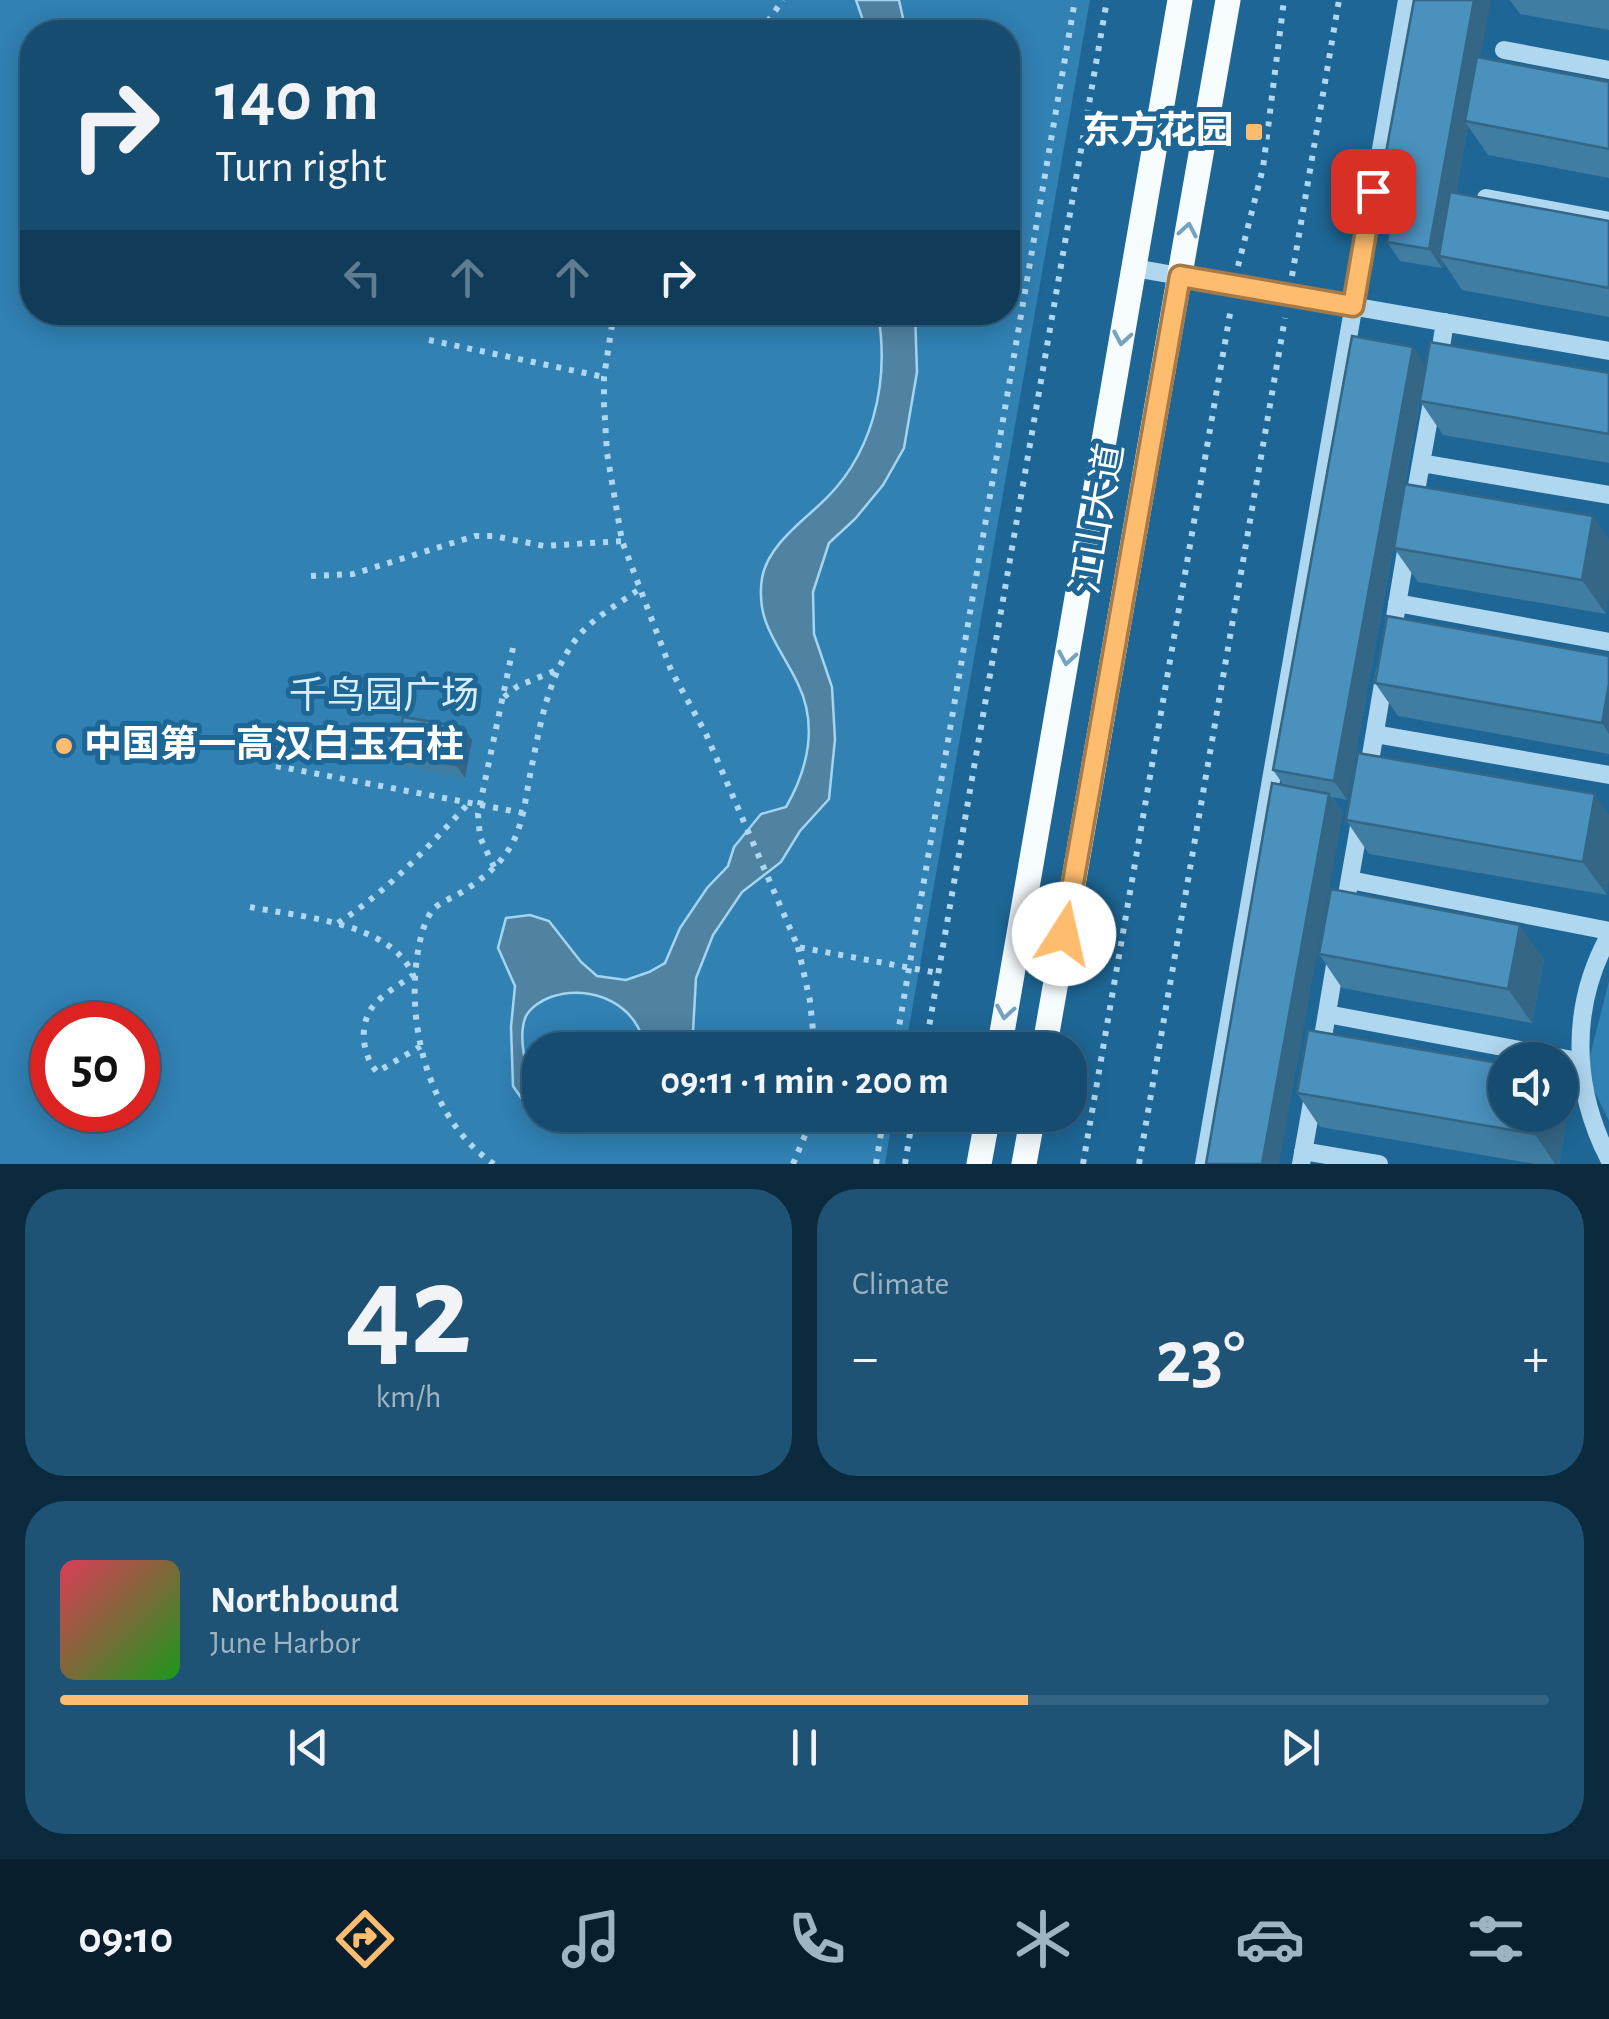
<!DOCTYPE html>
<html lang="en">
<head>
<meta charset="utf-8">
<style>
	:root { --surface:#164c70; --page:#1f5375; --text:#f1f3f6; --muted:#9eb4c3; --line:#356383; --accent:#febc6e }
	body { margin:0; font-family:"Alegreya Sans","Noto Sans SC",sans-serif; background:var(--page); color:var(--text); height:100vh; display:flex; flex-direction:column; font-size:38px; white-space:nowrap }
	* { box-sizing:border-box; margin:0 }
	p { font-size:32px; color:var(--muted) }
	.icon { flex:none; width:55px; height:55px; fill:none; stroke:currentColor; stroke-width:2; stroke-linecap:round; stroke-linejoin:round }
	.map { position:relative; height:1164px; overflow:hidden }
	.sheet { display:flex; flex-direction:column; gap:25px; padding:25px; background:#0c2a3e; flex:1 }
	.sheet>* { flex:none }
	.guide { position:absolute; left:20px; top:20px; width:1000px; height:305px; border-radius:40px; box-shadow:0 5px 25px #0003,0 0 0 2px var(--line); background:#164c70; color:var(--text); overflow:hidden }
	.fabs { position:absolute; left:1488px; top:1042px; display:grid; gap:20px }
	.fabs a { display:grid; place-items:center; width:90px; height:90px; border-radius:50%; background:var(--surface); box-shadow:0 5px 25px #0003,0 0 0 2px var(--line); font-size:50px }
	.speed { position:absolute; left:30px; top:1002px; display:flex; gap:20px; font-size:50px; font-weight:700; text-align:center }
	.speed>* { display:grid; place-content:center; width:130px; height:130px; border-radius:50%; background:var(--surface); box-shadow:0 5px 25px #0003,0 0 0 2px var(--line); line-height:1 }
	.speed .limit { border:15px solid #d22; background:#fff; color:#111 }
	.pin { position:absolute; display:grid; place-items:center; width:85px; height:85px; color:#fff; margin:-42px; border-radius:20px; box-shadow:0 5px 15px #0006 }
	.me { position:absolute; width:110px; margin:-55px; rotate:10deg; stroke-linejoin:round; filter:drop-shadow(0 0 8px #0008) }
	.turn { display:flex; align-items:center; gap:35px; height:210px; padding:0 30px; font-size:45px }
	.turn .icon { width:130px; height:130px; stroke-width:2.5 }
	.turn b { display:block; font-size:70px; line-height:85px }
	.lanes { display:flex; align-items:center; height:95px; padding:0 30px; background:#0003; justify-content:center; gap:50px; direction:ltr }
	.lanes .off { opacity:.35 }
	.big { font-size:75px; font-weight:700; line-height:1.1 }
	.sheet .tile { flex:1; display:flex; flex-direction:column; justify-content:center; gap:15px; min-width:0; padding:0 35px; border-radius:40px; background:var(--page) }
	.sheet .dial { align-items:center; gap:0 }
	.dial b { font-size:130px; line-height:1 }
	.song { display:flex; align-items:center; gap:30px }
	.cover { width:120px; height:120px; border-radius:15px; background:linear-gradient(135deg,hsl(350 70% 55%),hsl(120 70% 35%)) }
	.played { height:10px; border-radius:5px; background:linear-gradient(90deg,var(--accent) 65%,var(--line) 65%) }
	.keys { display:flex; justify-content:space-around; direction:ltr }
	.heat { display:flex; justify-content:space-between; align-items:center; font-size:55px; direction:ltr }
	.sheet .tiles { flex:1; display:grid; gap:25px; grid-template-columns:1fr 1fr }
	.tile:last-child { grid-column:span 2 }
	.trip { position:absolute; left:522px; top:1032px; width:565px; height:100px; border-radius:40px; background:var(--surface); box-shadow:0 5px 25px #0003,0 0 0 2px var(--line); font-weight:700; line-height:100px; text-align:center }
	.dock { display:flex; height:160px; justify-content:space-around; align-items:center; background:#091e2d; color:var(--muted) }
	.dock .icon { width:70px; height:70px }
	.dock .selected { color:var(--accent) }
	.dock b { font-size:45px; color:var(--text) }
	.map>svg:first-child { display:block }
	.green { fill:#3181b3; fill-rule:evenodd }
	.water { fill:#5082a2; stroke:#a3d4f1; stroke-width:2.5 }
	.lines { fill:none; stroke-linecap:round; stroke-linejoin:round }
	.path { stroke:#afd7ef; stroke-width:6; stroke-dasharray:5 8; stroke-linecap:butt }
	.minor { stroke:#afd7ef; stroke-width:18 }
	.major { stroke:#f7fcff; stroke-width:25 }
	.wall { fill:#407da3 }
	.shaded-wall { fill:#346685 }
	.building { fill:#4a91be; stroke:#346685; stroke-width:2.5 }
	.oneway { stroke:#74a2bf }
	.route-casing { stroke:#a57a48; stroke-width:25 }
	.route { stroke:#febc6e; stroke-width:18 }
	.poi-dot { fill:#febc6e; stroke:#1d6695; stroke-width:4 }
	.labels { text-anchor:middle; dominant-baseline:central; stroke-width:10; stroke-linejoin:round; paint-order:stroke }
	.poi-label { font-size:38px; font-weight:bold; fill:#fff; stroke:#1d6695; text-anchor:end }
	.street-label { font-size:38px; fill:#fff; stroke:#1d6695 }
	.park-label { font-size:38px; fill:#d6edfb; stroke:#1d6695 }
</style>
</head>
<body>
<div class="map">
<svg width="1609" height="1164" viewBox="0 0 1609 1164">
	<rect width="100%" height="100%" fill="#1d6695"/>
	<path class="green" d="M 0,0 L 1090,0 L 905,1050 L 540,1050 L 540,1115 L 893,1115 L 885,1164 L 0,1164 ZM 32,32 L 1008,32 L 1008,312 L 32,312 ZM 52,1025 L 138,1025 L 138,1110 L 52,1110 Z
		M 1609,981 L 1609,1121 L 1589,1080 L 1590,1056 Z"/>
	<path class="water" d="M 856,0 L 899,0 L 906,32 L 867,32 Z
		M 878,313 L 915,313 L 917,372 L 904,448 L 883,485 L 855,519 L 829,543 L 813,592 L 814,634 L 832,687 L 835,739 L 829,799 L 800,831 L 781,862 L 742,892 L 713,935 L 696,978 L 693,1032 L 696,1050 L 645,1050 C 640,1005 592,983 551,997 C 542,1000 531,1007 526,1016 C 521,1027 522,1043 524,1055 C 525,1067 530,1082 540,1089 L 540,1106 L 524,1102 L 513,1086 L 511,1027 L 515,986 L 498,948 L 506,918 L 530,915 L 549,921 L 581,962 L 597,976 L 626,980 L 649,972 L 665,963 L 680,928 L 707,888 L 728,866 L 734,847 L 761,814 L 786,807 C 808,769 818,725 798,684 C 781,647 755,624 762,578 C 767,549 796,526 817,507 C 873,458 890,384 878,313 Z"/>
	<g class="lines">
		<path class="path" d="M 760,32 L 783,0
			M 1238,266 L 1263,168 L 1284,0
			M 1292,276 L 1339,0
			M 591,312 L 613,316
			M 614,312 L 604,377 L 604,404 L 607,453 L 622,541 L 671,670 L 706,734 L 798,947 L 938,973
			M 429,340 L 604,377
			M 311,576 L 353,574 L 475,536 L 494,536 L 544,546 L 622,541
			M 504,697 L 518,686 L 559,669
			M 276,766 L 523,813
			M 494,867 L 480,837 L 478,814 L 513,648
			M 250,907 C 300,917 391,922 413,975 C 401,984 384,993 374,1005 C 358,1024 362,1055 377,1072 L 421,1046
			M 338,923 C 389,890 428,847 469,803
			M 798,947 L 810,1001 L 815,1050
			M 895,1050 L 1075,0
			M 925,1050 L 1107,0
			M 494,1164 C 428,1120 404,1020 419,946 C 421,935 425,920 432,911 C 437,904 449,899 457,895 C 479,882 500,866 512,844 C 524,822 526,794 531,770 C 540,726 547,680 574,642 C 589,620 617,605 638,590
			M 793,1164 L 806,1133 L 809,1115
			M 876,1164 L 884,1115
			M 905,1164 L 913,1115
			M 1083,1164 L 1231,308
			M 1139,1164 L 1285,318"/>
		<path class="minor" d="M 1504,50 L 1609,70
			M 1486,198 L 1609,221
			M 1134,268 L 1609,351
			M 1438,365 L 1445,322
			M 1421,463 L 1609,495
			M 1413,508 L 1433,396
			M 1397,603 L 1609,642
			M 1391,641 L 1408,539
			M 1375,734 L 1609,775
			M 1367,779 L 1385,672
			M 1350,880 L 1609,931
			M 1344,912 L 1361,815
			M 1609,936 C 1570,1007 1572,1087 1609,1159
			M 1327,1014 L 1578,1061
			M 1320,1055 L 1337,953
			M 1303,1151 L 1379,1164
			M 1204,1164 L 1407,0
			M 1301,1164 L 1314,1091"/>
		<path class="major" d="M 999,1050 L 1180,0
			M 1044,1050 L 1228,0
			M 979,1164 L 988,1115
			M 1024,1164 L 1033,1115"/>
	</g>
	<path class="wall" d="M 1510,0 L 1609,0 L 1609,30 L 1520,14 Z
		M 1481,58 L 1609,82 L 1609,178 L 1488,155 L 1468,126 L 1456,193 L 1609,221 L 1609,317 L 1462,290 L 1444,263 L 1442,268 L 1400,261 L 1387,242 L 1392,215 L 1378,196 Z
		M 1426,366 L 1609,373 L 1609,463 L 1443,435 L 1420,401 L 1347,800 L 1332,797 L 1343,813 L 1284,786 L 1273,770 Z
		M 1593,516 L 1606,614 L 1418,582 L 1394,548 Z
		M 1609,656 L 1609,754 L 1398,716 L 1375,683 Z
		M 472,740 L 465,778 L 405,767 L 396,754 Z
		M 1595,794 L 1607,895 L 1369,854 L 1346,820 Z
		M 1319,954 L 1544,959 L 1532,1023 L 1342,988 Z
		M 1560,1092 L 1569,1105 L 1559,1164 L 1535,1164 L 1320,1127 L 1297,1093 L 1560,1115 Z"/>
	<path class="shaded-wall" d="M 1474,0 L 1491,0 L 1469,122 L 1465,121 L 1468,126 L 1445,257 L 1439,256 L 1444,263 L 1442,268 L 1429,249 Z
		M 1413,347 L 1426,366 L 1347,800 L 1334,781 Z
		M 1593,516 L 1609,539 L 1609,595 L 1606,614 L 1582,580 Z
		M 1609,684 L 1609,734 L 1602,723 Z
		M 463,727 L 472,740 L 465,778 L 456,765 Z
		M 1329,794 L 1343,813 L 1279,1164 L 1262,1164 Z
		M 1595,794 L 1609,814 L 1609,882 L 1607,895 L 1583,862 Z
		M 1520,925 L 1544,959 L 1532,1023 L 1508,989 Z
		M 1560,1092 L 1569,1105 L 1559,1164 L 1555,1164 L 1535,1134 L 1538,1115 L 1560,1115 Z"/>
	<path class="building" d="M 1414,0 L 1474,0 L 1429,249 L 1387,242 L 1395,199 L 1378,196 Z
		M 1477,57 L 1609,82 L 1609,149 L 1465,121 Z
		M 1450,192 L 1609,221 L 1609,288 L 1439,256 Z
		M 1352,336 L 1413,347 L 1334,781 L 1273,770 Z
		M 1430,342 L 1609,373 L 1609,434 L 1420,401 Z
		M 1405,484 L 1593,516 L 1582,580 L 1394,548 Z
		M 1387,616 L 1609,656 L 1609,684 L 1602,723 L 1375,683 Z
		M 403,717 L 463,727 L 456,765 L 396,754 Z
		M 1358,753 L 1595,794 L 1583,862 L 1346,820 Z
		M 1272,783 L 1329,794 L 1262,1164 L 1206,1164 Z
		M 1331,889 L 1520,925 L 1508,989 L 1319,954 Z
		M 1308,1030 L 1505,1064 L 1505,1115 L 1538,1115 L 1535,1134 L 1297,1093 Z"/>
	<defs><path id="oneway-chevron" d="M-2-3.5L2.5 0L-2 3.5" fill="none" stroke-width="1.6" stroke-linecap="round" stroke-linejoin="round" transform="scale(2.5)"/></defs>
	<g class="oneway">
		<use href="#oneway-chevron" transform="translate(1188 230) rotate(-80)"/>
		<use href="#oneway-chevron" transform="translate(1122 338) rotate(100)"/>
		<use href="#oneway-chevron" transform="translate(1067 658) rotate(100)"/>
		<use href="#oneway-chevron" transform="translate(1005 1012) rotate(100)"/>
	</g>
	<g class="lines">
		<g class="route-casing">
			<path id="route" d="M 1064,934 L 1180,276 L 1353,306 L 1373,191"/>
		</g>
		<use href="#route" class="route"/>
	</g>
	<g class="poi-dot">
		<rect x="1244" y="122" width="20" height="20" rx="5"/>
		<circle cx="64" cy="746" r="10"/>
	</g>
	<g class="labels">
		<g class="poi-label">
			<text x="1234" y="132">东方花园</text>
			<text x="84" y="746" text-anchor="start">中国第一高汉白玉石柱</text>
		</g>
		<g class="street-label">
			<text transform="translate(1099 519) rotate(-80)">江山大道</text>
		</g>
		<g class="park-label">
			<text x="384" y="697">千鸟园广场</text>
		</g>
	</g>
</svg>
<div class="fabs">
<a><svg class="icon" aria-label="sound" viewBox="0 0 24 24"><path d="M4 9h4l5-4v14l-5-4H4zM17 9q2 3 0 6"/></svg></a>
</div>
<div class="speed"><div class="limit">50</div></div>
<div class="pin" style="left:1373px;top:191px;background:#d93025"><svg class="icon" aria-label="arrive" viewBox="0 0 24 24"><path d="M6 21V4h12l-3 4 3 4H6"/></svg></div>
<svg class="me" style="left:1064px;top:934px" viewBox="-20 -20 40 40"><circle r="19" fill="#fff"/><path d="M0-13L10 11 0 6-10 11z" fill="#febc6e"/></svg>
<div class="trip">09:11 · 1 min · 200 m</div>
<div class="guide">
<div class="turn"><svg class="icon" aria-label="right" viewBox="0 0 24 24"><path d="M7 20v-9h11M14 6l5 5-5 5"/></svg><div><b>140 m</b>Turn right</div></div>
<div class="lanes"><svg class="icon off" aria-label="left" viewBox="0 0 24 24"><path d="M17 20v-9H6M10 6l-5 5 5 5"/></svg><svg class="icon off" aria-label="ahead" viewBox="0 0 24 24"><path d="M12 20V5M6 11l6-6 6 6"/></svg><svg class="icon off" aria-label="ahead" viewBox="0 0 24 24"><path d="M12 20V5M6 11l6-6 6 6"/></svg><svg class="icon" aria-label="right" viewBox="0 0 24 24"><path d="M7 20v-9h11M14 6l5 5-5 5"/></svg></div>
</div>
</div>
<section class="sheet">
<div class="tiles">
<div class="tile dial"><b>42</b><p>km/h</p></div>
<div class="tile"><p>Climate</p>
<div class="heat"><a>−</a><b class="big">23°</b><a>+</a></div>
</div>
<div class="tile">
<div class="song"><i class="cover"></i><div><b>Northbound</b><p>June Harbor</p></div></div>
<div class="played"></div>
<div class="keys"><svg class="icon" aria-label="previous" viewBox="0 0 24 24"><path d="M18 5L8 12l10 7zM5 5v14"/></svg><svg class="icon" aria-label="pause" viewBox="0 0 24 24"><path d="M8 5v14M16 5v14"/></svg><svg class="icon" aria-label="next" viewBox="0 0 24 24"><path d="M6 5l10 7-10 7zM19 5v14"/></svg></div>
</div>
</div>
</section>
<nav class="dock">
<b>09:10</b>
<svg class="icon selected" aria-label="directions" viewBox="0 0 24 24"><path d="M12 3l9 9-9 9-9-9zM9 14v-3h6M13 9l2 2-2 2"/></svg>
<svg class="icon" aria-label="music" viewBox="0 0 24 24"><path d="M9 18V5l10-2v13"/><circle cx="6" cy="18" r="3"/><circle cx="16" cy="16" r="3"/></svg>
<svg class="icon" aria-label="phone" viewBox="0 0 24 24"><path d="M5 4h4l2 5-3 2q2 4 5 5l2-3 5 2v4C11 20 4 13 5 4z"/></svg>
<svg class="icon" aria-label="climate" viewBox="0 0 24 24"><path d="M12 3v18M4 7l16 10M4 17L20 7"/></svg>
<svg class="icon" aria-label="car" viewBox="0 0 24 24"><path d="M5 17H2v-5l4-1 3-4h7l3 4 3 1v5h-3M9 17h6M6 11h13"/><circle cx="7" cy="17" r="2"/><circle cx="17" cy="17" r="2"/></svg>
<svg class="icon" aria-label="filters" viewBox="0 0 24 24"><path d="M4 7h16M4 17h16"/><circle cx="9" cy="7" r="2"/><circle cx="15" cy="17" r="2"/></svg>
</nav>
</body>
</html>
